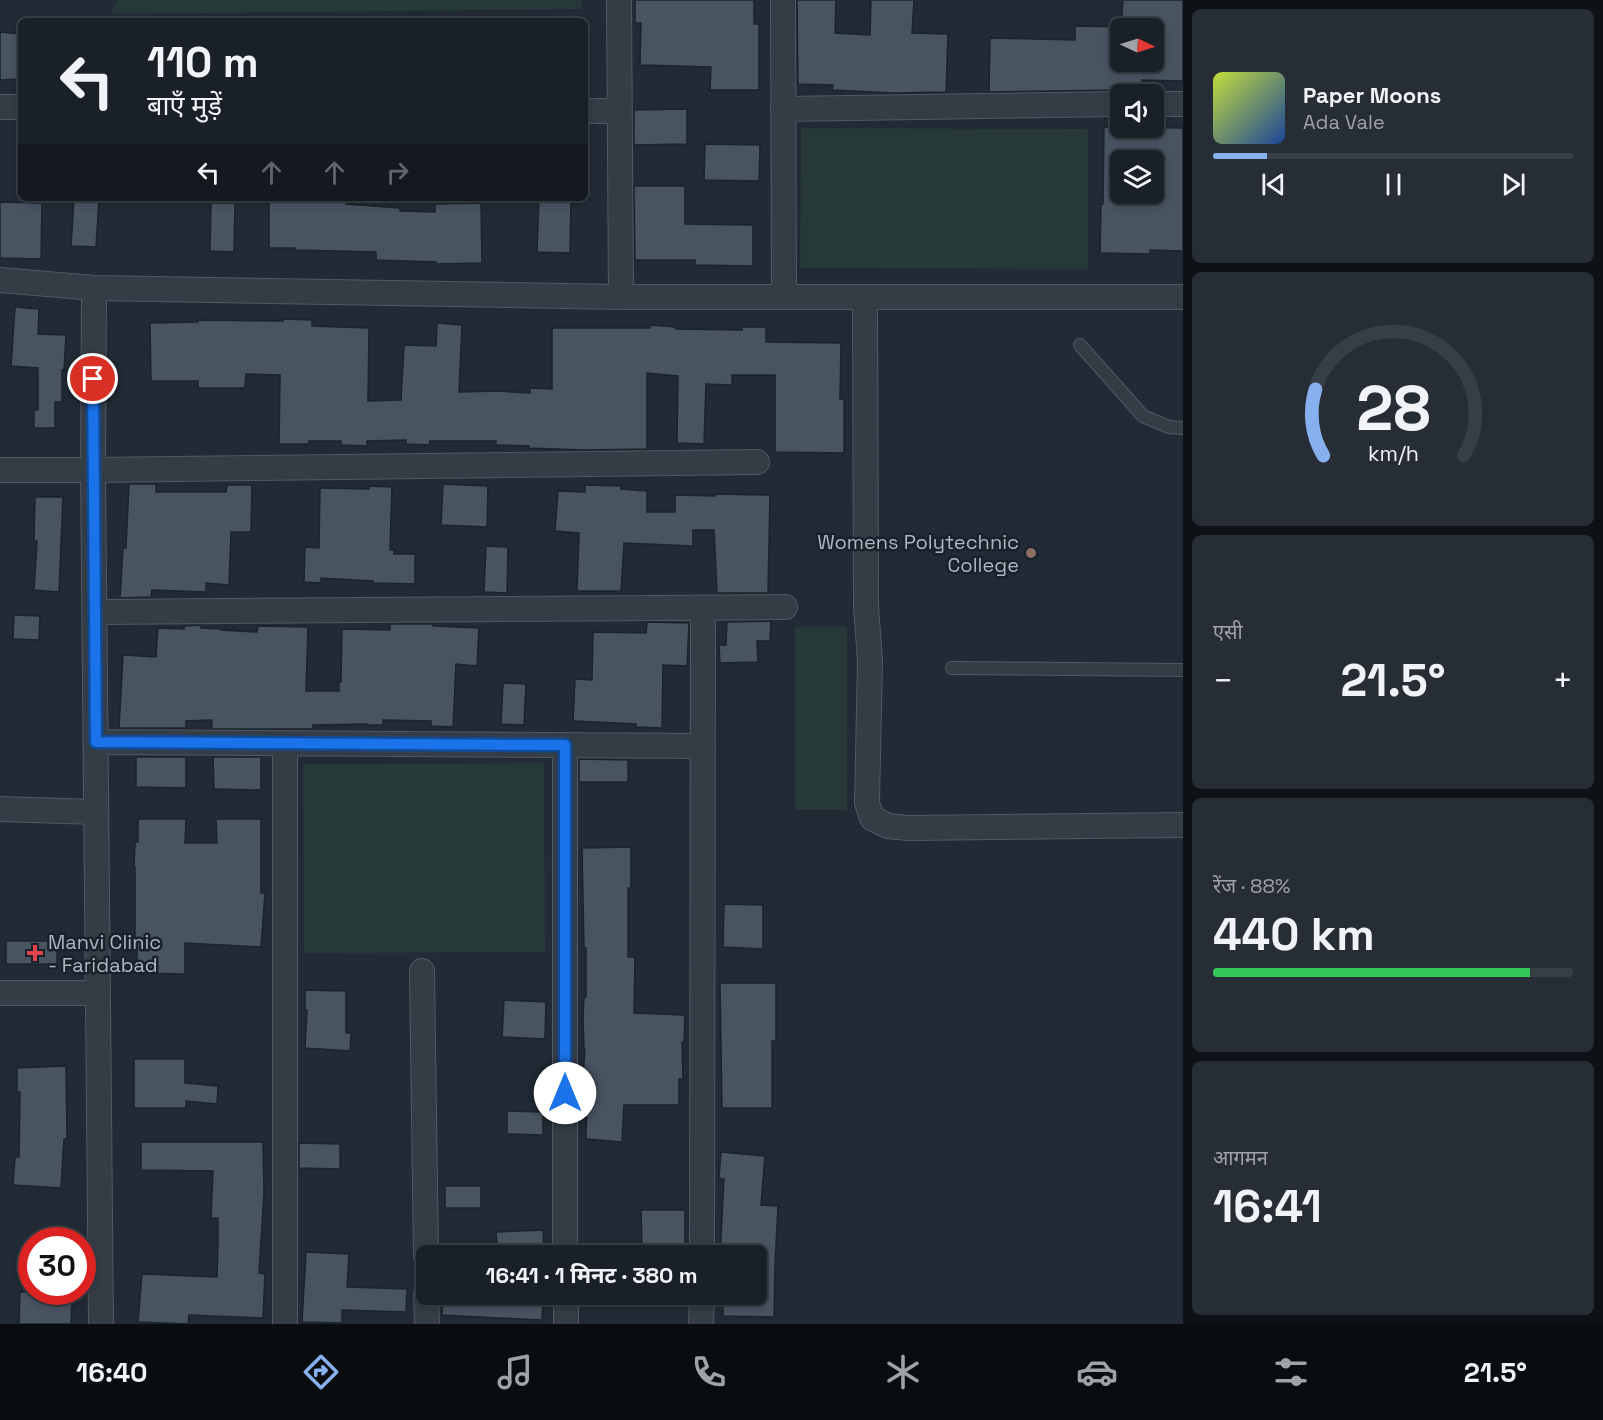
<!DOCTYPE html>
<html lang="hi">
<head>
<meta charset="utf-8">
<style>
	:root { --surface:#192028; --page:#262d34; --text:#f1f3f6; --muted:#9fa3a8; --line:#373e45; --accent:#87b0ef }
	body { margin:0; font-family:"Space Grotesk","Noto Sans Devanagari",sans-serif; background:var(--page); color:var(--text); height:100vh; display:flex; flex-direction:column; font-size:22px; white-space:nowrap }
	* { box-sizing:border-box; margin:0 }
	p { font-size:20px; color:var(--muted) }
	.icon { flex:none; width:33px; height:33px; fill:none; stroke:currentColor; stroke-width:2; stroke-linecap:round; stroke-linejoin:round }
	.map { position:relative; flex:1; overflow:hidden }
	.side { display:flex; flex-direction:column; gap:9px; padding:9px; background:#0e1216; width:420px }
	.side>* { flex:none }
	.top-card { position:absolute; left:18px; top:18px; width:570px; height:183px; border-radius:9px; box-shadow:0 3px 9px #0003,0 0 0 2px var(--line); background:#192028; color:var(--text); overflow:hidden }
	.needle { width:39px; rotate:94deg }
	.fabs { position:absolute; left:1110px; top:18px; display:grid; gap:12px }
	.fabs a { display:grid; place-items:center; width:54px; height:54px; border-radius:9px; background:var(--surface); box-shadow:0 3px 9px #0003,0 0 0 2px var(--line); font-size:30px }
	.speed { position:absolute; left:18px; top:1227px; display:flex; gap:12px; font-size:30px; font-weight:700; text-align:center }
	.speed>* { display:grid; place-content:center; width:78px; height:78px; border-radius:50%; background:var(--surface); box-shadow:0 3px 9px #0003,0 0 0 2px var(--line); line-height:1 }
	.speed .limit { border:9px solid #d22; background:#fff; color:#111 }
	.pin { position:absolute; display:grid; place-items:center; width:51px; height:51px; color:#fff; margin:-26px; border:3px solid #fff; border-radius:50%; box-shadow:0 2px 6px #0007 }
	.me { position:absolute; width:66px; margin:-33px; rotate:0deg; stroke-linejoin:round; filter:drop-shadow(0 0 4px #0008) }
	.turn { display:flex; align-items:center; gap:21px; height:126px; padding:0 30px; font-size:27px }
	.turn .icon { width:78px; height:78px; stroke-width:2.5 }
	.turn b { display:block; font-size:42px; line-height:51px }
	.lanes { display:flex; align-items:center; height:57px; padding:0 30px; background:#0003; justify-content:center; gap:30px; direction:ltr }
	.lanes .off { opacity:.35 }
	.big { font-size:45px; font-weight:700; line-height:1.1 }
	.side .widget { flex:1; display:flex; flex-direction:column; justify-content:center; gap:9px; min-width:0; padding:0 21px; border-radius:9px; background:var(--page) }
	.side .dial { align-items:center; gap:0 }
	.dial svg { height:156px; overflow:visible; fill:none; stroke:var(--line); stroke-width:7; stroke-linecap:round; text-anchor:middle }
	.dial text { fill:var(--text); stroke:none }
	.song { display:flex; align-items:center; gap:18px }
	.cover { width:72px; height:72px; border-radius:9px; background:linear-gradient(135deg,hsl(70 70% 55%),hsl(220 70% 35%)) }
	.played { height:6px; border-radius:3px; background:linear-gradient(90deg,var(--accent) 15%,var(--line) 15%) }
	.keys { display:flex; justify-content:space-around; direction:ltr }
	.heat { display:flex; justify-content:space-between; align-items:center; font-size:33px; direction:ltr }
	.charge { height:9px; border-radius:4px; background:linear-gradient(90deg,#34c759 88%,var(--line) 0) }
	.trip { position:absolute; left:416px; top:1245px; width:351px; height:60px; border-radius:9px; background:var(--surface); box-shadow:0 3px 9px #0003,0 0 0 2px var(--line); font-weight:700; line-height:60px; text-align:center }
	.menu { display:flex; height:96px; justify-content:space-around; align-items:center; background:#0a0d10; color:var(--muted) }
	.menu .icon { width:42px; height:42px }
	.menu .on { color:var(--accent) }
	.menu b { font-size:27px; color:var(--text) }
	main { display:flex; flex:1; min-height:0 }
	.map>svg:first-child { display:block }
	.green { fill:#263838 }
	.building { fill:#495461; stroke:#1c232c; stroke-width:1.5; fill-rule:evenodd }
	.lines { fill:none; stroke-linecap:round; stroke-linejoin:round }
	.service-casing { stroke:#525963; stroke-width:14 }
	.minor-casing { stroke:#525963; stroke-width:26 }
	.service { stroke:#343c46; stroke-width:12 }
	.minor { stroke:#343c46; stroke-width:24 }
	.route-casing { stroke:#114b97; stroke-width:15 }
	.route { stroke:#1a73e8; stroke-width:10 }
	.education-dot { fill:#8d6e63; stroke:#1a212a; stroke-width:2 }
	.health-dot { fill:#e0444e; stroke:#1a212a; stroke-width:2 }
	.labels { text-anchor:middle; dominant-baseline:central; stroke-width:5; stroke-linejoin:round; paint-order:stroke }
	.poi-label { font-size:20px; fill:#afb6c2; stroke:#1a212a; text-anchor:end }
</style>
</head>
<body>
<main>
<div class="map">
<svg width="1183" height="1324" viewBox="0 0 1183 1324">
	<rect width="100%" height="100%" fill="#212a35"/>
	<path class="green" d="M 117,0 L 582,0 L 582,9 L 111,14 Z
		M 801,128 L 1088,129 L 1088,269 L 800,268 Z
		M 847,626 L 847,810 L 795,810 L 795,627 Z
		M 544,763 L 545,952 L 304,953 L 303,764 Z"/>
	<path class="building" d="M 635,0 L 754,0 L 754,24 L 759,24 L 759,90 L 710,90 L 711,67 L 640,65 L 641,23 L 635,23 Z
		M 797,0 L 836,0 L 835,33 L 870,35 L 871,0 L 914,0 L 912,33 L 948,34 L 946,92 L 895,93 L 832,90 L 833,85 L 798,84 Z
		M 1123,0 L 1183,0 L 1183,81 L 1142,80 L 1142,94 L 1129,94 L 1120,90 L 989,92 L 990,38 L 1075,40 L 1075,26 L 1120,27 L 1120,62 L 1154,62 L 1154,28 L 1121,28 Z
		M 0,32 L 21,34 L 21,79 L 0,80 Z
		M 687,109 L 687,144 L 634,145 L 634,110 Z
		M 1104,127 L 1183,128 L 1183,251 L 1150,250 L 1150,254 L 1100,253 L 1101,204 L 1103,204 ZM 1120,160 L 1154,160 L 1154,204 L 1120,204 Z
		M 705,144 L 760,145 L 759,181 L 704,180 Z
		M 634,186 L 685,186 L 685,224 L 753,225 L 753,266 L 695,265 L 695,260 L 635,260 Z
		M 74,198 L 99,198 L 96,247 L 71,246 Z
		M 269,198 L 320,198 L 320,201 L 346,202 L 346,204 L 400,208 L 400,211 L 435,212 L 435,204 L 481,203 L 482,263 L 436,264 L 436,262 L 376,260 L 376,252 L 295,250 L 295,248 L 269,248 Z
		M 539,198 L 571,199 L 570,253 L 537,252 Z
		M 0,202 L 42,203 L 41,259 L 0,258 Z
		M 211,203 L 235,203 L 234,252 L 210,251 Z
		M 15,307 L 39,309 L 38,334 L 66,335 L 64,370 L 62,370 L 62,402 L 55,402 L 55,428 L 34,428 L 34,410 L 38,410 L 38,368 L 11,366 Z
		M 283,319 L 312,320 L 312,326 L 369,328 L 368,401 L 401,400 L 404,345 L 436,346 L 437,323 L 462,325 L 459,392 L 498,391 L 530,393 L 530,388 L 552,389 L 552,328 L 650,328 L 650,325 L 676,327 L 676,329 L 742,330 L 742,327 L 766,327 L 766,342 L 841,343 L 840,399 L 844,399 L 844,453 L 775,452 L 775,375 L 732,375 L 732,385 L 706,384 L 704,444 L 677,443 L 678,376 L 647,373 L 647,449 L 584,450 L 529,448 L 529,446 L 496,445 L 496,441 L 430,441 L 429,445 L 406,444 L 406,440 L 367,441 L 367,446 L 341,445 L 341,441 L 309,441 L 309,444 L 279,444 L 280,375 L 246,374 L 245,388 L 198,388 L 198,381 L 151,381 L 150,323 L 198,322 L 198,320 L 283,321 Z
		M 129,484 L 156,484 L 156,492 L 226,492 L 227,485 L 252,485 L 251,532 L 231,532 L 229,585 L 206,583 L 206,592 L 152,590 L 151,597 L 120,598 L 123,548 L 126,548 Z
		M 443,484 L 488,486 L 487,527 L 441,525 Z
		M 585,485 L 621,486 L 621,489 L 647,491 L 647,512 L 675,512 L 675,495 L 715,496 L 715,494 L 770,495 L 768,593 L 717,593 L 714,530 L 693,530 L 693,546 L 624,543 L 621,591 L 577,591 L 579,533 L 555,531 L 558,491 L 585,492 Z
		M 369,486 L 392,487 L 390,550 L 394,550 L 394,554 L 415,554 L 415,584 L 373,583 L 373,581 L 321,578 L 321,583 L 304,582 L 305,547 L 319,548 L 320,488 L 369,489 Z
		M 35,497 L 63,497 L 59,592 L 34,590 L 37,541 L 34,541 Z
		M 486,546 L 508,547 L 507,593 L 484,592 Z
		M 14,615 L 40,616 L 39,640 L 13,639 Z
		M 771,621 L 770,641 L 757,641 L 758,662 L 720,663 L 719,645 L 726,645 L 727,622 Z
		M 647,622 L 689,623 L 687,666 L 663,665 L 662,728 L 636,727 L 636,724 L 573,721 L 575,679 L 592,680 L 593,632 L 646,633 Z
		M 390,624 L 433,624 L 433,626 L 479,628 L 477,666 L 456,664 L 453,727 L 431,726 L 431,721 L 383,720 L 383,725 L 367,725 L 367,724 L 313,725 L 313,729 L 212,729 L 212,720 L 186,721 L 186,728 L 119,728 L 123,655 L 156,657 L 158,628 L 184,629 L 184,626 L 201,625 L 201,628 L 221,629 L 221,630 L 257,632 L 258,626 L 308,627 L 306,691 L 339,691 L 339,682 L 341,682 L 342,629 L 390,630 Z
		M 503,683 L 526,684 L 524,725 L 501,724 Z
		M 136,757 L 186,757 L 186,788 L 136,787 Z
		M 213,757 L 261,757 L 261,790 L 214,789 Z
		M 579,759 L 628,760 L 628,782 L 579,782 Z
		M 138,819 L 186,819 L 185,843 L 217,843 L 216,819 L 261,819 L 261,893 L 265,893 L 261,947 L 185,943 L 185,974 L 137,973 L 137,948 L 135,948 L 135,867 L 134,867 L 135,842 L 138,842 Z
		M 631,847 L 631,888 L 628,888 L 628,957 L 635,957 L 634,1013 L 685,1015 L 684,1043 L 682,1042 L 683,1079 L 679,1079 L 679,1105 L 624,1105 L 622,1142 L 586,1139 L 587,1100 L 581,1100 L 585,1049 L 584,1049 L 583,1018 L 584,997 L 586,997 L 586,948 L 584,948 L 582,848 Z
		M 724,904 L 763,905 L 763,949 L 723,947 Z
		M 6,941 L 57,941 L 57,964 L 6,964 Z
		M 720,983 L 776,983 L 776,1041 L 772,1041 L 772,1108 L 722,1108 Z
		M 305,990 L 346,991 L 346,1033 L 351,1033 L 350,1051 L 305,1048 L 307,1010 L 305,1010 Z
		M 504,1000 L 546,1002 L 545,1039 L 502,1037 Z
		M 134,1059 L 185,1059 L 185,1083 L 218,1086 L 217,1104 L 186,1101 L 186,1108 L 134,1108 Z
		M 66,1066 L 67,1139 L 64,1139 L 61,1188 L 13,1185 L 15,1157 L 19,1157 L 20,1092 L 17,1092 L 17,1068 Z
		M 507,1111 L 543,1112 L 543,1135 L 507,1134 Z
		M 141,1142 L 263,1142 L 264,1193 L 259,1273 L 265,1274 L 263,1318 L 189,1315 L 188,1324 L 138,1322 L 142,1274 L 217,1277 L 218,1243 L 218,1218 L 211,1218 L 213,1171 L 141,1170 Z
		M 299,1143 L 340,1144 L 340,1169 L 299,1168 Z
		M 721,1152 L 765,1156 L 761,1205 L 778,1206 L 775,1265 L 774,1317 L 723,1316 L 723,1294 L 756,1294 L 756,1256 L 720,1256 L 724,1179 L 719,1178 Z
		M 445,1186 L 481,1186 L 481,1208 L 445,1208 Z
		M 641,1210 L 685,1210 L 685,1244 L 642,1245 Z
		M 543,1230 L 544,1256 L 498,1256 L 496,1232 Z
		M 306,1252 L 349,1254 L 347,1287 L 407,1289 L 406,1312 L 342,1310 L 342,1323 L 302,1322 Z
		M 20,1292 L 72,1292 L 71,1324 L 19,1324 Z
		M 443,1294 L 495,1294 L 543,1297 L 542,1320 L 442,1315 Z"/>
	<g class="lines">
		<g class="service-casing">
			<path id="service" d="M 1080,345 L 1143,416 L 1169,427 L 1183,428
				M 952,668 L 1183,670"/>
		</g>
		<g class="minor-casing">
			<path id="minor" d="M 619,0 L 621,297
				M 783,0 L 784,297
				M 1154,104 L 1183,104
				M 0,107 L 21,107
				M 783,109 L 1120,104
				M 585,111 L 620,111
				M 0,280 L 94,288 L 621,297 L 1183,297
				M 94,288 L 93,470 L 101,1324
				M 865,297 L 866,607 L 870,661 L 867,803 L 872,818 L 888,826 L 908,828 L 1183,825
				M 0,470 L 93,470 L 757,462
				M 95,612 L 785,607
				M 96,742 L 703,746
				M 285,743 L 285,1324
				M 565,745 L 565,1256
				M 0,809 L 96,812
				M 422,971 L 426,1256
				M 0,993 L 98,993
				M 702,1256 L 703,608
				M 426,1294 L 427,1324
				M 566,1294 L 566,1324
				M 701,1324 L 702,1294"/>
		</g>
		<use href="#service" class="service"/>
		<use href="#minor" class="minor"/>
	</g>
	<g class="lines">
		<g class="route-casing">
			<path id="route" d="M 93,379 L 96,742 L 565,745 L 565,1093"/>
		</g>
		<use href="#route" class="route"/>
	</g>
	<circle class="education-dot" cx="1031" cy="553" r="6"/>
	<path class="health-dot" d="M32 944h6v6h6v6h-6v6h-6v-6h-6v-6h6z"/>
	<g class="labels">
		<g class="poi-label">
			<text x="1019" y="542">Womens Polytechnic<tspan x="1019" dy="23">College</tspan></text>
			<text x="48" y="942" text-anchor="start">Manvi Clinic<tspan x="48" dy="23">- Faridabad</tspan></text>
		</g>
	</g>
</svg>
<div class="fabs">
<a><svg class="needle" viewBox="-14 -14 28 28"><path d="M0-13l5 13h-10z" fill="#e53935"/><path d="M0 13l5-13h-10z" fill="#9fa3a8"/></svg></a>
<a><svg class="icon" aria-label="sound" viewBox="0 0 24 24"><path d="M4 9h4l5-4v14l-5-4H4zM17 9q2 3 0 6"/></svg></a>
<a><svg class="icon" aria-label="layers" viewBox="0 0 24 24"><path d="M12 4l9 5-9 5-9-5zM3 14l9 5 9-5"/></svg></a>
</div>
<div class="speed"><div class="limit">30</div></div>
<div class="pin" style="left:93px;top:379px;background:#d93025"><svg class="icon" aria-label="arrive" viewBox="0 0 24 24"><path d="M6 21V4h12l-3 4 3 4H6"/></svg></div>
<svg class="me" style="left:565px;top:1093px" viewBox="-20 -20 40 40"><circle r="19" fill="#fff"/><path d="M0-13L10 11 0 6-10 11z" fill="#1a73e8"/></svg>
<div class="trip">16:41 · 1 मिनट · 380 m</div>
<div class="top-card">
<div class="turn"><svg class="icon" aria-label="left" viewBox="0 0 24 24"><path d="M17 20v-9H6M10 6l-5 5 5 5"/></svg><div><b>110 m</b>बाएँ मुड़ें</div></div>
<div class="lanes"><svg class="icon" aria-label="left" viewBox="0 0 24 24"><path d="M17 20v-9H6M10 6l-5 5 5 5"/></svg><svg class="icon off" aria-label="ahead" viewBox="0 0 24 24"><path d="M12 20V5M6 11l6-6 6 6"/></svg><svg class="icon off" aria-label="ahead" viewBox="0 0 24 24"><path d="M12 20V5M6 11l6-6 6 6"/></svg><svg class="icon off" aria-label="right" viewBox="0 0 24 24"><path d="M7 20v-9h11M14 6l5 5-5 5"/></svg></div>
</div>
</div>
<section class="side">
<div class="widget">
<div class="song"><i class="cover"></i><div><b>Paper Moons</b><p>Ada Vale</p></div></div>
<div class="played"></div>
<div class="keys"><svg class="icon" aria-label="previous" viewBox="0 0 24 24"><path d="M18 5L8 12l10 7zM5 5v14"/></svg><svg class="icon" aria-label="pause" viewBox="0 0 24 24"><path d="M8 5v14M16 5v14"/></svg><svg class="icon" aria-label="next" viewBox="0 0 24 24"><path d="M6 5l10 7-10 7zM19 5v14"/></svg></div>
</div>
<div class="widget dial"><svg viewBox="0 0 100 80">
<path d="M14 69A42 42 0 1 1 86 69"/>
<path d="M14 69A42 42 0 0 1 10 35" stroke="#87b0ef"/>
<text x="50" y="56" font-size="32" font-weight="700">28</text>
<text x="50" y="72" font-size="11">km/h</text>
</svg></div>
<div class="widget"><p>एसी</p>
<div class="heat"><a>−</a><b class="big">21.5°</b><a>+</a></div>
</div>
<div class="widget"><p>रेंज · 88%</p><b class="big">440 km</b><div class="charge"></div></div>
<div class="widget"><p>आगमन</p><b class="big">16:41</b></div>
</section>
</main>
<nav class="menu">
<b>16:40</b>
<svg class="icon on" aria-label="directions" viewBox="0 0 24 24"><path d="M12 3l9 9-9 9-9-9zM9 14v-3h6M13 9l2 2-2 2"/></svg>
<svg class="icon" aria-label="music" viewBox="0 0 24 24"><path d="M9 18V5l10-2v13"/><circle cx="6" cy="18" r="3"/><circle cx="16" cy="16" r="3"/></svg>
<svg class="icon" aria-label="phone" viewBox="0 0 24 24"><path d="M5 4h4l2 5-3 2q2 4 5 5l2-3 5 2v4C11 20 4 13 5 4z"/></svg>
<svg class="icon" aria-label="climate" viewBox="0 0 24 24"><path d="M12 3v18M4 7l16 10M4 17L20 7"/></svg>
<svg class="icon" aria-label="car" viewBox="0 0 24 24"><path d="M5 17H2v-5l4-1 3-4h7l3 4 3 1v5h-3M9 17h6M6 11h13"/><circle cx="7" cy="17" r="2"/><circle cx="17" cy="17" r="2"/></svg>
<svg class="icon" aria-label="filters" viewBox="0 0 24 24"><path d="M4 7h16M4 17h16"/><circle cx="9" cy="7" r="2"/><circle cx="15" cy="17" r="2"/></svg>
<b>21.5°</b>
</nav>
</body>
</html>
